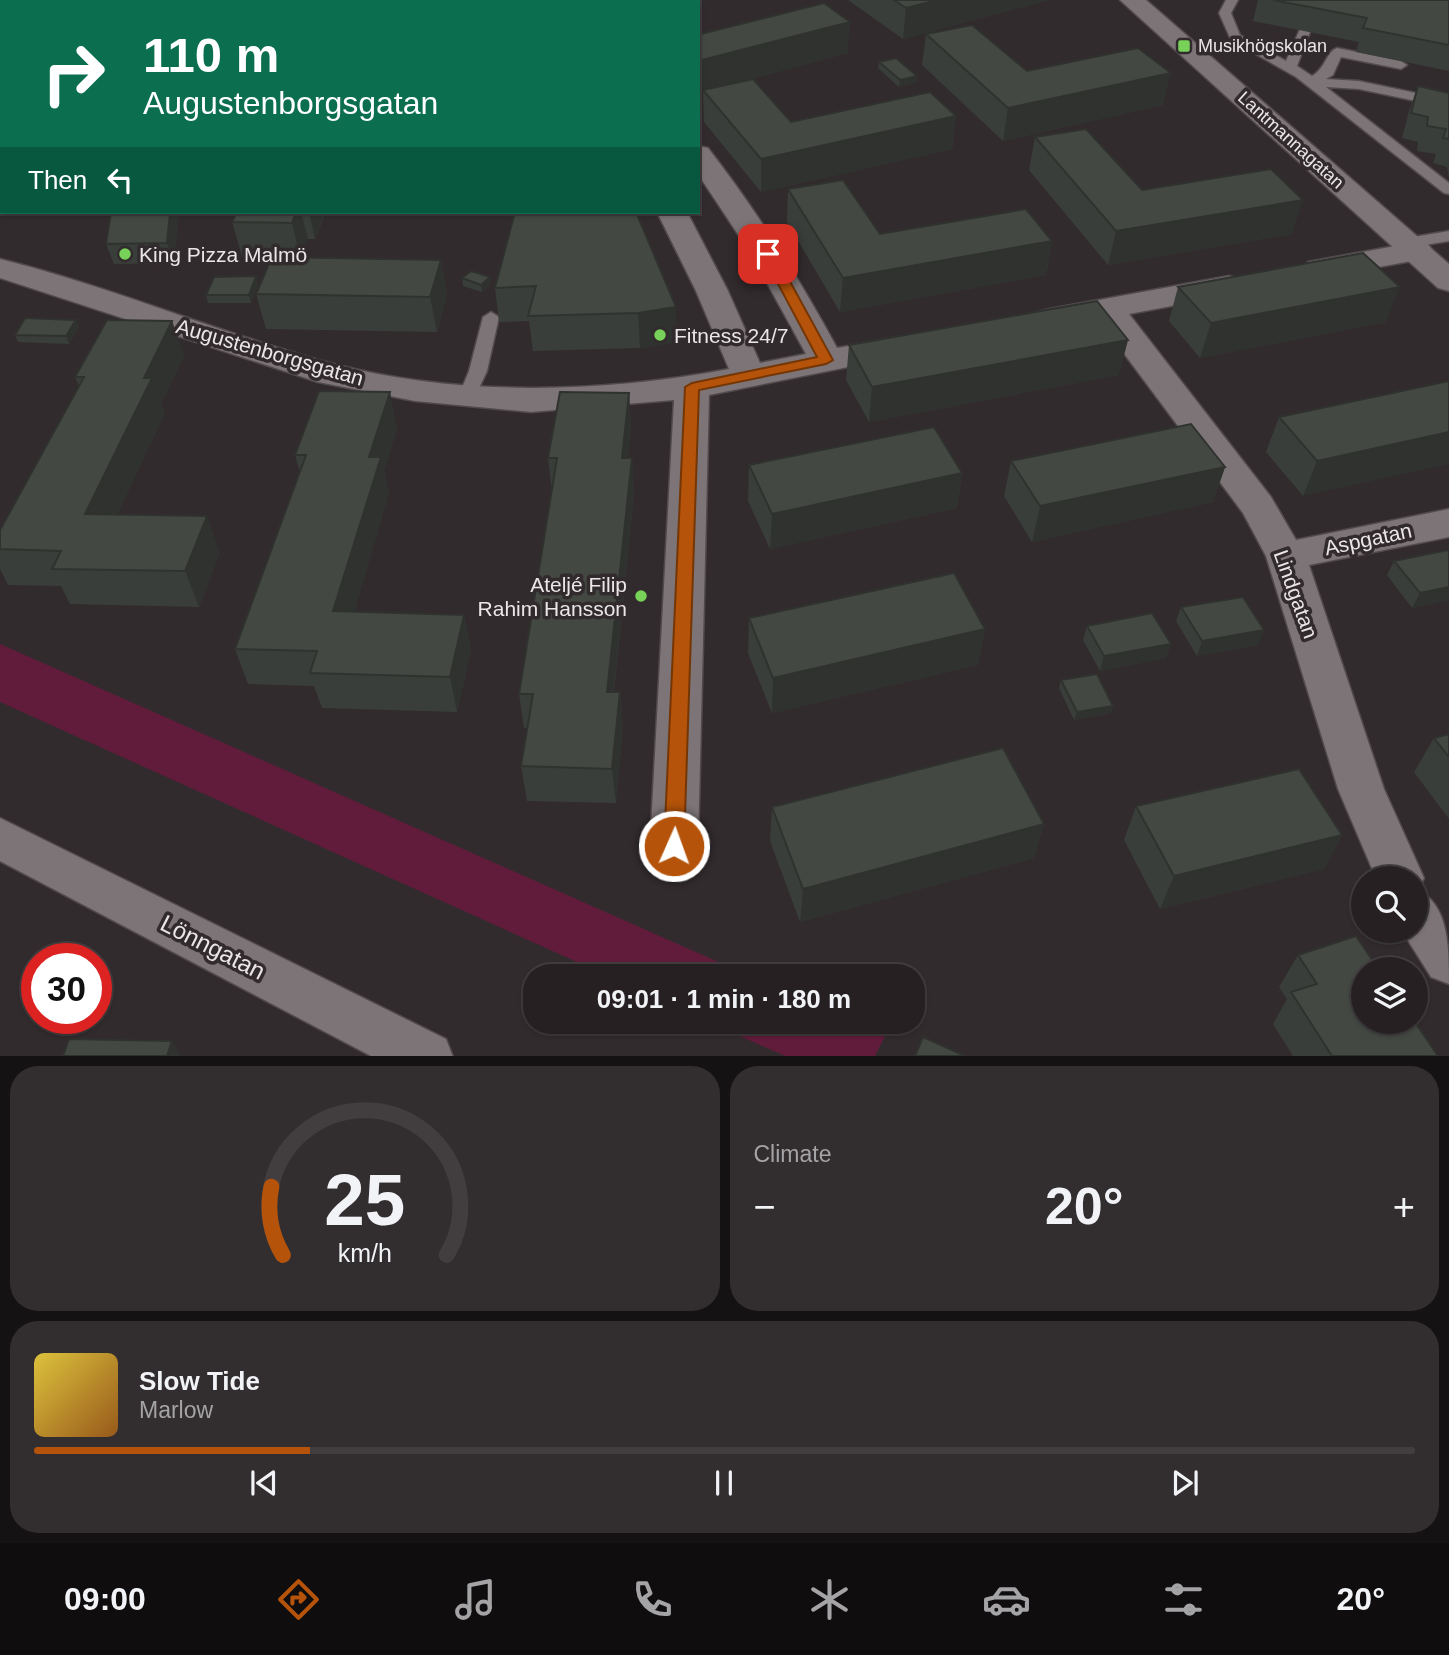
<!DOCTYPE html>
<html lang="en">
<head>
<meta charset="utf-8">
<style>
	:root { --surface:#262022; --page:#322d2f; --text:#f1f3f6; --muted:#a4a3a5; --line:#423e40; --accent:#b45309 }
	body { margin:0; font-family:Arial,sans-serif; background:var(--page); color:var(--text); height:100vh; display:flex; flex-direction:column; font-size:26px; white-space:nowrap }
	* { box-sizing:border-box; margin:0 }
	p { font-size:23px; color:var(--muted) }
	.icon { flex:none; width:38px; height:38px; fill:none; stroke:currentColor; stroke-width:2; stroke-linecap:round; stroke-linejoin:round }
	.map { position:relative; height:1056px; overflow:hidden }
	.side { display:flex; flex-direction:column; gap:10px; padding:10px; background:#151213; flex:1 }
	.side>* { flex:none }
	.hud { position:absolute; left:0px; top:0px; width:700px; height:214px; box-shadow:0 2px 5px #0004,0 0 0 2px var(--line); background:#0b6e4f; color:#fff; overflow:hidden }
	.controls { position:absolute; left:1351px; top:866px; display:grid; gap:14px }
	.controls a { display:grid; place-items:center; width:77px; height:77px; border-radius:50%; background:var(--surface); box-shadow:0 2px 5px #0004,0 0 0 2px var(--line); font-size:35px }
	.speed { position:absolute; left:21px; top:943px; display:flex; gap:14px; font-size:35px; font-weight:700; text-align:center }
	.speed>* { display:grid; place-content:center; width:91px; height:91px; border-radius:50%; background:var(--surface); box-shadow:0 2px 5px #0004,0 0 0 2px var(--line); line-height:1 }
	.speed .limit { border:10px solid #d22; background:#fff; color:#111 }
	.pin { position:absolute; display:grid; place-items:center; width:60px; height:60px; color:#fff; margin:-30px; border-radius:14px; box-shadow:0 4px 10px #0006 }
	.me { position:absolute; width:77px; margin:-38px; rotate:2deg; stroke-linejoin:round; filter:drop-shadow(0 0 5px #0008) }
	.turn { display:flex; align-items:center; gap:24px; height:147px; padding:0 28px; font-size:32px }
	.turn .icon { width:91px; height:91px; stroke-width:2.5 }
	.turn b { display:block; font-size:49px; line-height:60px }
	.then { display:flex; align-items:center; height:66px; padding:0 28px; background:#0003; gap:14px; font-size:26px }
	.big { font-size:52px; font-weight:600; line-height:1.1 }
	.side .card { flex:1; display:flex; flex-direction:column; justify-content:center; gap:10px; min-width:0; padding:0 24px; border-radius:28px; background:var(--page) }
	.side .dial { align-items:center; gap:0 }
	.dial svg { height:182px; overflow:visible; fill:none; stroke:var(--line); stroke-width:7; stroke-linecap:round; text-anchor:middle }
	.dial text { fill:var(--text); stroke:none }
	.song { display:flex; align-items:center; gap:21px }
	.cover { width:84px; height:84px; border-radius:10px; background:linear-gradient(135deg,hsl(50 70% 55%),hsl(30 70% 35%)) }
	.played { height:7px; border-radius:4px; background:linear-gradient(90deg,var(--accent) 20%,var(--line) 20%) }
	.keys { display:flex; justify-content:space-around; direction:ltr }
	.heat { display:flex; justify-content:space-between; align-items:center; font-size:38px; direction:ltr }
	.side .tiles { flex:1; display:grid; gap:10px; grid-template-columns:1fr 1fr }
	.card:last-child { grid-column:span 2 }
	.trip { position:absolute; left:523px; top:964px; width:402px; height:70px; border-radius:28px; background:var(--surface); box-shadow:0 2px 5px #0004,0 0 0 2px var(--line); font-weight:600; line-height:70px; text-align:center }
	.tabs { display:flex; height:112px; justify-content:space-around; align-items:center; background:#0f0d0e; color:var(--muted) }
	.tabs .icon { width:49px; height:49px }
	.tabs .selected { color:var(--accent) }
	.tabs b { font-size:32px; color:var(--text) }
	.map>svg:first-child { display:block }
	.green { fill:#611c3b }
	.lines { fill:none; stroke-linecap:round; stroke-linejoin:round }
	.lane-casing { stroke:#504a4c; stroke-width:3 }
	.street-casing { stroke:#504a4c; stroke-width:3 }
	.secondary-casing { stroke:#504a4c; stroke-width:3 }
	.lane { fill:#7c7476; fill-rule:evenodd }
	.street { fill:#7c7476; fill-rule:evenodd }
	.secondary { fill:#7c7476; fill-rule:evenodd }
	.wall { fill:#3a3e3a }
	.shaded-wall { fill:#30322f }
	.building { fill:#444843; stroke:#30322f; stroke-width:2 }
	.route { fill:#b45309; stroke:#753606; stroke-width:2 }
	.poi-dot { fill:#78d158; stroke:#322b2d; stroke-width:2.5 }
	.labels { text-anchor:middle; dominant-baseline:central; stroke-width:7; stroke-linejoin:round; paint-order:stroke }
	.far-poi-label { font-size:18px; fill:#eae5e6; stroke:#322b2d; text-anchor:start }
	.far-street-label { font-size:18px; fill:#eae5e6; stroke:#322b2d }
	.poi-label { font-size:21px; fill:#eae5e6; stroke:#322b2d; text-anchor:start }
	.street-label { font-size:21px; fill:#eae5e6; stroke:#322b2d }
	.near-street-label { font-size:24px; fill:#eae5e6; stroke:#322b2d }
</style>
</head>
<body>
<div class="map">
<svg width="1449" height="1057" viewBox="0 0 1449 1057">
	<rect width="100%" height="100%" fill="#322b2d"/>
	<path class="green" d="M 85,0 L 699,0 L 83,2 Z
		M 0,644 L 750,976 L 608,976 L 0,702 Z
		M 708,1022 L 852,1022 L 885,1036 L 875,1056 L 785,1056 Z"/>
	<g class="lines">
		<g class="lane-casing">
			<path id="lane" d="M 1226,0 L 1238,0 L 1231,13 L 1240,35 L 1286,61 L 1300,29 L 1308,29 L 1310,32 L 1297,66 L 1312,76 C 1326,68 1326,52 1337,48 L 1401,61 L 1407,65 L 1401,69 L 1341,57 L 1333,75 L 1326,79 L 1359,81 L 1449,100 L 1449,108 L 1359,89 L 1326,87 L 1449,183 L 1449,194 L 1444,193 L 1296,77 L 1231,40 L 1219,13 Z
				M 1449,231 L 1449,241 L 1407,248 L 1399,243 L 1407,238 Z
				M 491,312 L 499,317 L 487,371 L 474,399 L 462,399 L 459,395 L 469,371 L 483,317 Z"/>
		</g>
		<g class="street-casing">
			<path id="street" d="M 2,80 L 2,98 L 0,98 L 0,81 Z
				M 698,146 L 708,148 C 757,211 799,278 837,348 L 898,337 L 910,340 L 915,347 L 910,354 L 898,357 L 709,395 L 698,846 L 691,860 L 674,866 L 657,860 L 650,846 L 674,400 L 531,412 L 415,401 L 318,382 L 0,278 L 0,259 C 113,287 221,334 334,364 C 459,397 602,393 729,369 L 696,291 L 657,212 L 687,212 L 728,291 L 760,363 L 806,354 L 751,254 L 698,174 Z
				M 1417,242 L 1428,244 L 1433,251 L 1428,258 L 1319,278 L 1308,276 L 1303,269 L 1308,262 L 1319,260 Z
				M 1229,276 L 1240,279 L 1245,286 L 1240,293 L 1129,314 L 1271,497 L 1296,540 L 1449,509 L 1449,537 L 1309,565 L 1384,789 L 1424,878 L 1418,890 C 1449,905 1449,948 1449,984 L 1431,977 L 1402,931 L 1416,931 L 1416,878 L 1376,878 L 1338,789 L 1266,556 L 1243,513 L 1099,320 L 1050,329 L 1038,326 L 1034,319 L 1038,312 L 1050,309 Z"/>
		</g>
		<g class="secondary-casing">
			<path id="secondary" d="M 1120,0 L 1146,0 L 1449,264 L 1449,291 L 1438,288 Z
				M 0,818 L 446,1039 L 453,1057 L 373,1057 L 0,861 Z"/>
		</g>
		<use href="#lane" class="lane"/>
		<use href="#street" class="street"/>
		<use href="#secondary" class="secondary"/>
	</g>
	<path class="wall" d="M 848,0 L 1049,0 L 903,39 Z
		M 1258,0 L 1449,0 L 1449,71 L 1356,52 L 1359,42 L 1253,21 Z
		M 701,34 L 848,53 L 743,81 L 791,122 L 956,116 L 952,149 L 761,192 L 704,122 Z
		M 926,34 L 1027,71 L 1163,105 L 1003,141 L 922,65 Z
		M 879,62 L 917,82 L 899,87 L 878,68 Z
		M 1418,86 L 1449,93 L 1449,178 L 1447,167 L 1433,163 L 1436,154 L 1417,151 L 1418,142 L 1402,138 L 1409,111 Z
		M 1035,137 L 1142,190 L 1292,234 L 1108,265 L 1029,170 Z
		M 788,189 L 880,234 L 1052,241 L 1046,275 L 840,312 L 787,222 Z
		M 111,212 L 179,212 L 174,263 L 114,264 L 106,244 Z
		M 234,212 L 326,212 L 315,239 L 308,239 L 300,257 L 242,256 L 232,222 L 235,216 Z
		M 515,212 L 677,342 L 640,348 L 533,351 L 529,321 L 499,322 L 495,288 Z
		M 441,260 L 447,294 L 437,332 L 266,329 L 256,294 Z
		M 256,276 L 258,284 L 251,303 L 208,303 L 206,295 Z
		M 462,278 L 491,284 L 482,292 L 463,286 Z
		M 1178,287 L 1386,322 L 1200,358 L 1169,321 Z
		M 76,320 L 79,327 L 69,344 L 18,342 L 15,335 Z
		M 172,321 L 184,356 L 161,404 L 165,413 L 117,515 L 220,552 L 199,607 L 70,604 L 61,586 L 8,585 L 0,569 L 0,530 L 79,386 L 75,377 Z
		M 849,345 L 1119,375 L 869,422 L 846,380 Z
		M 1449,381 L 1303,496 L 1266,452 L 1279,417 Z
		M 629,393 L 631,429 L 628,458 L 632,458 L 634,494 L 614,692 L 620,692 L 623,727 L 616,803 L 527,801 L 521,766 L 527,728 L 524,728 L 519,694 L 552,491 L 548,458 Z
		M 397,428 L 384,471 L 389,493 L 354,612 L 464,615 L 471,650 L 457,712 L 322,708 L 314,686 L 248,684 L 235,649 L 300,472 L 295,455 Z
		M 1011,461 L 1225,467 L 1213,502 L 1032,542 L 1004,496 Z
		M 749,465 L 962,473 L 957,508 L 770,549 L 748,501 Z
		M 1449,551 L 1449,600 L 1412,608 L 1387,575 L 1394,561 Z
		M 1181,607 L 1264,630 L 1258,645 L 1197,656 L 1176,621 Z
		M 749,618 L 985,629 L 978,665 L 772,713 L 748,653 Z
		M 1087,626 L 1171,644 L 1166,658 L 1100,671 L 1083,640 Z
		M 1061,680 L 1113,706 L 1111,713 L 1074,720 L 1059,688 Z
		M 1449,734 L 1449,819 L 1414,772 L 1434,738 Z
		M 1136,806 L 1342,835 L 1324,869 L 1160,909 L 1124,840 Z
		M 772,807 L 1044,824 L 1034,858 L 800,922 L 770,841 Z
		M 1298,955 L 1438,1056 L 1293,1056 L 1273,1024 L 1287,999 L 1279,987 Z"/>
	<path class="shaded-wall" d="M 0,0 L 6,0 L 6,2 L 2,2 L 2,26 L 0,28 Z
		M 938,0 L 1049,0 L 903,39 L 906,8 Z
		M 850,22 L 848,53 L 705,92 L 703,90 L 703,92 L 698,93 L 698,61 Z
		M 1171,73 L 1163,105 L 1003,141 L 1008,108 Z
		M 917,76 L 917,82 L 899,87 L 900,80 Z
		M 956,116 L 952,149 L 761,192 L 761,159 Z
		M 1303,200 L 1292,234 L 1108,265 L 1116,231 Z
		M 170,212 L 179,212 L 174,263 L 167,243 Z
		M 296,212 L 301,212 L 308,239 L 300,257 L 292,223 Z
		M 309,212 L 325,212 L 315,239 Z
		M 1052,241 L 1046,275 L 840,312 L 843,278 Z
		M 441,260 L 447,294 L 437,332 L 430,297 Z
		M 256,276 L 258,284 L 251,303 L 249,295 Z
		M 490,277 L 491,284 L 482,292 L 481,285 Z
		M 1400,287 L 1386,322 L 1200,358 L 1211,323 Z
		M 676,307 L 677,342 L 640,348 L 638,313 Z
		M 76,320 L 79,327 L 69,344 L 66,336 Z
		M 172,321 L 184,356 L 161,404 L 165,413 L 101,550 L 85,514 L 144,378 Z
		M 1128,340 L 1119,375 L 869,422 L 872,387 Z
		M 390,392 L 397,428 L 384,471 L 389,493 L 344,646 L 333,611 L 369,457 Z
		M 629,393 L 631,429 L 624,493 L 622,458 Z
		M 1449,432 L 1449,464 L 1303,496 L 1317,461 Z
		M 632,458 L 634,494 L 610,727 L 607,692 Z
		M 1225,467 L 1213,502 L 1032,542 L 1040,506 Z
		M 962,473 L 957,508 L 770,549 L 772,514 Z
		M 207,516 L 220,552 L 199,607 L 185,571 Z
		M 1449,587 L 1449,600 L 1412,608 L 1420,593 Z
		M 464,615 L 471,650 L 457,712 L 450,677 Z
		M 985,629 L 978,665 L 772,713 L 773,678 Z
		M 1264,630 L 1258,645 L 1197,656 L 1202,641 Z
		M 1171,644 L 1166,658 L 1100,671 L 1104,656 Z
		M 620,692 L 623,727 L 616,803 L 612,769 Z
		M 1113,706 L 1111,713 L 1074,720 L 1077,712 Z
		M 1044,824 L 1034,858 L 800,922 L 803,889 Z
		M 1342,835 L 1324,869 L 1160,909 L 1174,876 Z
		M 172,1041 L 181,1056 L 167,1056 Z"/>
	<path class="building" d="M 628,0 L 652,0 L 654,2 L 621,2 Z
		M 894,0 L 938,0 L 906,8 Z
		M 1273,0 L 1449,0 L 1449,45 L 1363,28 L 1367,18 Z
		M 824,3 L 850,22 L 698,61 L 698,32 L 701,34 Z
		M 972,25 L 1027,71 L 1138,48 L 1171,73 L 1008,108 L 926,34 Z
		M 896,58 L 917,76 L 900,80 L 879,62 Z
		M 753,79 L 791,122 L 930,92 L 956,116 L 761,159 L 703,90 Z
		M 1418,86 L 1449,93 L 1449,139 L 1443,138 L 1446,129 L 1427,126 L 1428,117 L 1411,113 Z
		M 1086,129 L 1142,190 L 1271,169 L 1303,200 L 1116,231 L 1035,137 Z
		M 843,180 L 880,234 L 1026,209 L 1052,241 L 843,278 L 788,189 Z
		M 111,212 L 170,212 L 167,243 L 106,244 Z
		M 237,212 L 296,212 L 292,223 L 232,222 Z
		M 515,212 L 636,212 L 676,307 L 638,313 L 528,316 L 536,286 L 495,288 Z
		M 1363,253 L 1400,287 L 1211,323 L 1178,287 Z
		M 272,257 L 441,260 L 430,297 L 256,294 Z
		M 471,271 L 490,277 L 481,285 L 462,278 Z
		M 256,276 L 249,295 L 206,295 L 214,277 Z
		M 1097,301 L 1128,340 L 872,387 L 849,345 Z
		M 25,318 L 76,320 L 66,336 L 15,335 Z
		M 107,320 L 172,321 L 144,378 L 152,378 L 85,514 L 207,516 L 185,571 L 52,569 L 61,551 L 0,549 L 0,530 L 84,377 L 75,377 Z
		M 1449,381 L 1449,432 L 1317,461 L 1279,417 Z
		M 319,391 L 390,392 L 369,457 L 381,457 L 333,611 L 464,615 L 450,677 L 310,673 L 317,651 L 235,649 L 306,455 L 295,455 Z
		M 560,392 L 629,393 L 622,458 L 632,458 L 607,692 L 620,692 L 612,769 L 521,766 L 533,694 L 519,694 L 557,458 L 548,458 Z
		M 1191,424 L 1225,467 L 1040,506 L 1011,461 Z
		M 934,427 L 962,473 L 772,514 L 749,465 Z
		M 1448,550 L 1449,551 L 1449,587 L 1420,593 L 1394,561 Z
		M 954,573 L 985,629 L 773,678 L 749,618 Z
		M 1243,597 L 1264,630 L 1202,641 L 1181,607 Z
		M 1152,613 L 1171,644 L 1104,656 L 1087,626 Z
		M 1097,674 L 1113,706 L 1077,712 L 1061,680 Z
		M 1449,734 L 1449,757 L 1434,738 Z
		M 1003,748 L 1044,824 L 803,889 L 772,807 Z
		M 1299,769 L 1342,835 L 1174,876 L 1136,806 Z
		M 1356,936 L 1379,970 L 1363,970 L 1363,1022 L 1415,1022 L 1438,1056 L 1332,1056 L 1291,992 L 1317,984 L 1298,955 Z
		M 923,1037 L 965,1056 L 915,1056 Z
		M 69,1039 L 172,1041 L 167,1056 L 63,1056 Z"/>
	<path class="route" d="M 768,250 L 775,254 L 833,360 L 826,364 L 699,390 L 684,846 L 681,852 L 674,855 L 667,852 L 664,846 L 685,387 L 692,383 L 817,357 L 762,254 Z"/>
	<g class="poi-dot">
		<rect x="1177" y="39" width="14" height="14" rx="3.5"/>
		<circle cx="125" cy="254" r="7"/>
		<circle cx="660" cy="335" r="7"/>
		<circle cx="641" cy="596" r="7"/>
	</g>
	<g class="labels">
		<g class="far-poi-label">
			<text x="1198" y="46">Musikhögskolan</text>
		</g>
		<g class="far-street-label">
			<text transform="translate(1291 140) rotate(42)">Lantmannagatan</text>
		</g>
		<g class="poi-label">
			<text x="139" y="254">King Pizza Malmö</text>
			<text x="674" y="335">Fitness 24/7</text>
			<text x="627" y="584" text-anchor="end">Ateljé Filip<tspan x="627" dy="24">Rahim Hansson</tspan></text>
		</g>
		<g class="street-label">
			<text transform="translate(270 352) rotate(16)">Augustenborgsgatan</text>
			<text transform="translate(1368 539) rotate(-12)">Aspgatan</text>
			<text transform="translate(1296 594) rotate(70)">Lindgatan</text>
		</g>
		<g class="near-street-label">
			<text transform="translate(213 947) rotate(27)">Lönngatan</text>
		</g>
	</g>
</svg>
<div class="controls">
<a><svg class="icon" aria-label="search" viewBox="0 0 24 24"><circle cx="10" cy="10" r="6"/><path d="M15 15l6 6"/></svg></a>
<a><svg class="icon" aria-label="layers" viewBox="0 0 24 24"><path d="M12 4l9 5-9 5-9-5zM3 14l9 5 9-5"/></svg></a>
</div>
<div class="speed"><div class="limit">30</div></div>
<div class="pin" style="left:768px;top:254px;background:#d93025"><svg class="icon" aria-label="arrive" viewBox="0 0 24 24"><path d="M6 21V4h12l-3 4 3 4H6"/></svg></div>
<svg class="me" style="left:674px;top:846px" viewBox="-20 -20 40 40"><circle r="17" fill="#b45309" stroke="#fff" stroke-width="3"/><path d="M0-11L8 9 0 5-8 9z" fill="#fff"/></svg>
<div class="trip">09:01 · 1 min · 180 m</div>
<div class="hud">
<div class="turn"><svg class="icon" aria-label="right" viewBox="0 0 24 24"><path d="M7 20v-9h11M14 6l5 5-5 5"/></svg><div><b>110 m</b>Augustenborgsgatan</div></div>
<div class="then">Then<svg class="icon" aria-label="left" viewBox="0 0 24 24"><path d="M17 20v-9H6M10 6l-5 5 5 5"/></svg></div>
</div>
</div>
<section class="side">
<div class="tiles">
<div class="card dial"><svg viewBox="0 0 100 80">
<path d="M14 69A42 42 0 1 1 86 69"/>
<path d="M14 69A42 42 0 0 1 9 39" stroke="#b45309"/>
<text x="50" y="56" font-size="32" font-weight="700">25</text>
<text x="50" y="72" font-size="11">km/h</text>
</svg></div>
<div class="card"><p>Climate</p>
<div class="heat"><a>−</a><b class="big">20°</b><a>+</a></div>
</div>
<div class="card">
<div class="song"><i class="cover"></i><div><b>Slow Tide</b><p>Marlow</p></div></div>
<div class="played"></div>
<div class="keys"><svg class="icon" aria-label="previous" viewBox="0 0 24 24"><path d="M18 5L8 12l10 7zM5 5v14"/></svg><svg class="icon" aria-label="pause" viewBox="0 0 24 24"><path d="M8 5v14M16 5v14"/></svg><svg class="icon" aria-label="next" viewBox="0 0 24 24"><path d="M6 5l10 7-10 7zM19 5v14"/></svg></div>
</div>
</div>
</section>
<nav class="tabs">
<b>09:00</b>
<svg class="icon selected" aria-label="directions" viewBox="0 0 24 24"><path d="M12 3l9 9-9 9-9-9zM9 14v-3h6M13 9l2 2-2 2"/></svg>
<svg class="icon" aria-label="music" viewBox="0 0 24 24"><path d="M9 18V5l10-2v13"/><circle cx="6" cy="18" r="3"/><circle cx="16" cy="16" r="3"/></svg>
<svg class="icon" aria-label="phone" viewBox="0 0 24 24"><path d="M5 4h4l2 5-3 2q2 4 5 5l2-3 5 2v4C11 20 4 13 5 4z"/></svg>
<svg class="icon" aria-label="climate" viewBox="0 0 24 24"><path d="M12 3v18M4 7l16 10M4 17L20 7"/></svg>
<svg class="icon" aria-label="car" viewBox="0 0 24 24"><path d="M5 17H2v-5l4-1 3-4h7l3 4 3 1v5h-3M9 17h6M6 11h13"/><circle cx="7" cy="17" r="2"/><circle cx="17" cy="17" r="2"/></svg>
<svg class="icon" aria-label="filters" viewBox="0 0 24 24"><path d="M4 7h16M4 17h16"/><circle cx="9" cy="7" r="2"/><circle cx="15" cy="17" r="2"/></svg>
<b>20°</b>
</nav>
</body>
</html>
